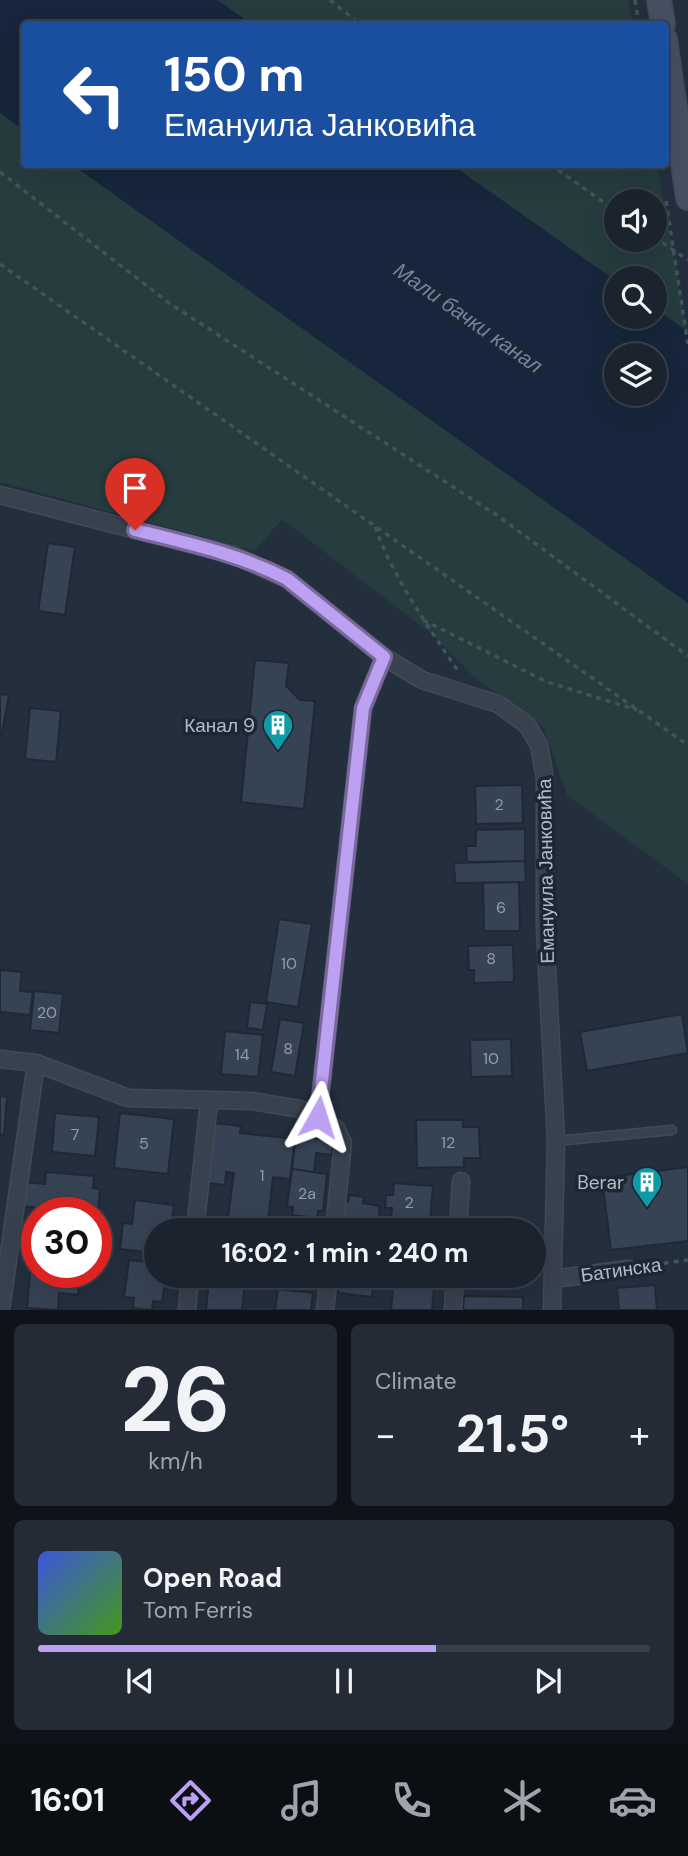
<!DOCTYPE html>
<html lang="en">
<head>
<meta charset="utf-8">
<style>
	:root { --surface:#1b232e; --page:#242b36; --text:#f1f3f6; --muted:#a0a4aa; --line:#39404a; --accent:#bca0f2 }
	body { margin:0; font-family:"DM Sans",sans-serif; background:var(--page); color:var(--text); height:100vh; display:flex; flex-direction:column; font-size:26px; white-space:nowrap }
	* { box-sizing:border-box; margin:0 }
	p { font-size:23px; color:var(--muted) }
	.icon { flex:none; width:38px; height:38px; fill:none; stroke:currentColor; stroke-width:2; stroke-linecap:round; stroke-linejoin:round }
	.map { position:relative; height:1310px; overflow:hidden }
	.panel { display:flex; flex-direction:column; gap:14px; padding:14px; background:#0f1319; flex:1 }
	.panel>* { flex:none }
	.guide { position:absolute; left:21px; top:21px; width:648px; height:147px; border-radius:7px; box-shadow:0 7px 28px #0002,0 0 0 2px var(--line); background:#1a4fa0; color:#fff; overflow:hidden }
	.tools { position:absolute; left:604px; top:189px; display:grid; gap:14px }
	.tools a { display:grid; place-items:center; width:63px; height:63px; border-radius:50%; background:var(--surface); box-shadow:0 7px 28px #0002,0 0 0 2px var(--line); font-size:35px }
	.speed { position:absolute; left:21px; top:1197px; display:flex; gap:14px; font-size:35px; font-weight:700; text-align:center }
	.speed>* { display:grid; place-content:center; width:91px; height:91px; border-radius:50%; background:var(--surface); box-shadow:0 7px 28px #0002,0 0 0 2px var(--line); line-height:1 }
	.speed .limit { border:10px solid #d22; background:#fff; color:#111 }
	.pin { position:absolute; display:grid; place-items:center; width:60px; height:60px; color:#fff; margin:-72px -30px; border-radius:50% 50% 50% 0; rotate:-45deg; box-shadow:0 0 7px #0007 }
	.pin .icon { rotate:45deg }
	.me { position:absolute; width:77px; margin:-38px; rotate:6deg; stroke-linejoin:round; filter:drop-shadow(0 0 5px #0008) }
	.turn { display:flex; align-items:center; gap:24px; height:147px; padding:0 28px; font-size:32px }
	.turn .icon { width:91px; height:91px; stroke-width:2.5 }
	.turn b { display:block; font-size:49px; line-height:60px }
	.big { font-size:52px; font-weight:700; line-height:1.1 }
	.panel .tile { flex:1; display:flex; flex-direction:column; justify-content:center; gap:10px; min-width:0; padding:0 24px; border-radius:10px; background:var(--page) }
	.panel .dial { align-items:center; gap:0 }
	.dial b { font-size:91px; line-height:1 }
	.song { display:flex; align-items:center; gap:21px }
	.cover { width:84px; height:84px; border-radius:10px; background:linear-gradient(135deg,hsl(230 70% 55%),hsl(100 70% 35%)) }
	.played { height:7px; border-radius:4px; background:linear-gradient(90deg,var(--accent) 65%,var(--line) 65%) }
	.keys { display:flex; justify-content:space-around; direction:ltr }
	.heat { display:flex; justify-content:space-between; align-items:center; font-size:38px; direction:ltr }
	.panel .tiles { flex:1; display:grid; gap:14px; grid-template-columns:1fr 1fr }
	.tile:last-child { grid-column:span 2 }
	.trip { position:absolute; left:144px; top:1218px; width:402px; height:70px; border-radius:35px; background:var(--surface); box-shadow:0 7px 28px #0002,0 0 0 2px var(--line); font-weight:700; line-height:70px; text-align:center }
	.tabs { display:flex; height:112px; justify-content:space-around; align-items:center; background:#0b0e12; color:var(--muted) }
	.tabs .icon { width:49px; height:49px }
	.tabs .active { color:var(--accent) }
	.tabs b { font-size:32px; color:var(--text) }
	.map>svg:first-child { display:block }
	.green { fill:#263c3f; fill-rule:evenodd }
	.water { fill:#17263c; fill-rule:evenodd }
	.building { fill:#364354; stroke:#1f2835; stroke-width:2 }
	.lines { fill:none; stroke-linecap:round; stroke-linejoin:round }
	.lane-casing { stroke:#414a57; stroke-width:11 }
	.street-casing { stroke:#414a57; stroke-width:19 }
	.secondary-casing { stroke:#414a57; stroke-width:26 }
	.path { stroke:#3f5557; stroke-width:3.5; stroke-dasharray:5 5; stroke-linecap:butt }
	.lane { stroke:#38414e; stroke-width:8 }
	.street { stroke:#38414e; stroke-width:16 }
	.secondary { stroke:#465061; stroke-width:23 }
	.path-bridge { stroke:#3f5557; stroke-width:3.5; stroke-dasharray:5 5; stroke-linecap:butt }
	.route-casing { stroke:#7a689d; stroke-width:18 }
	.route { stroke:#bca0f2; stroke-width:12 }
	.labels { text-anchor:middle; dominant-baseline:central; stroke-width:7; stroke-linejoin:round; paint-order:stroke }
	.number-label { font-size:16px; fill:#929caa }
	.poi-label { font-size:19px; fill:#b4bcc9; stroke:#1d2633; text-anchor:end }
	.street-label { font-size:19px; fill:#b4bcc9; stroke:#1d2633 }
	.water-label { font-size:21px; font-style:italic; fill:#6d86a8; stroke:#1d2633 }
</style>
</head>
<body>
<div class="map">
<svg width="688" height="1310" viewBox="0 0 688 1310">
	<rect width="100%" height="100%" fill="#242f3e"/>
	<path class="green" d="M 217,0 L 628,0 L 632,24 L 252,24 Z
		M 0,113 L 24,130 L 24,164 L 73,165 L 688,603 L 688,884 L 567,795 L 544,729 L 472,675 L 434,636 L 282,519 L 255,551 L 0,482 Z
		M 452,165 L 657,165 L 687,331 L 655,308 L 654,278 L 616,278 L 616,281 ZM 616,201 L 654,201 L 654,240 L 616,240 Z"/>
	<path class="water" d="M 0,0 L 217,0 L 252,24 L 24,24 L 24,130 L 0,113 Z
		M 73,165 L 452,165 L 616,281 L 616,317 L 654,317 L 655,308 L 688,332 L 688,603 ZM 616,355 L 654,355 L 654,394 L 616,394 Z"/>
	<path class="building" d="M 48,543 L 75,547 L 65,615 L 38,611 Z
		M 255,660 L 289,663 L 286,686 L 300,700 L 315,701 L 304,809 L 241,802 Z
		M 0,694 L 9,695 L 2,734 L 0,734 Z
		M 30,708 L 61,711 L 56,762 L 25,759 Z
		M 522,785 L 523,823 L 476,824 L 475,786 Z
		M 525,829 L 525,861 L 467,862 L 466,846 L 476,846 L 476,830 Z
		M 525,861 L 526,882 L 455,883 L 454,863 Z
		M 519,882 L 520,931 L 484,931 L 483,883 Z
		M 279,919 L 312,924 L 298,1007 L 266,1002 Z
		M 513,945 L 514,982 L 474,983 L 474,970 L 469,970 L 468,946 Z
		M 0,970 L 22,972 L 20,991 L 33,992 L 30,1015 L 0,1012 Z
		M 34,991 L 63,994 L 59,1033 L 30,1030 Z
		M 250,1002 L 267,1004 L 263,1030 L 247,1028 Z
		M 682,1014 L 688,1053 L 587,1071 L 580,1032 Z
		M 280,1019 L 304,1023 L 295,1076 L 271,1072 Z
		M 225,1031 L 263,1035 L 258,1077 L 221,1074 Z
		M 511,1039 L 512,1076 L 471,1077 L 470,1040 Z
		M 0,1096 L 7,1097 L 4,1135 L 0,1135 Z
		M 55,1113 L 99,1117 L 95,1156 L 52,1152 Z
		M 120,1113 L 174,1119 L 168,1174 L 114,1168 Z
		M 416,1120 L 463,1120 L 463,1127 L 479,1127 L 480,1158 L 464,1158 L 464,1167 L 417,1168 Z
		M 214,1123 L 241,1126 L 240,1133 L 295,1139 L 290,1179 L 273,1177 L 267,1229 L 227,1224 L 234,1173 L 226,1172 L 225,1185 L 207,1183 Z
		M 296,1136 L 333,1141 L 332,1155 L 316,1153 L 314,1172 L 292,1169 Z
		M 688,1167 L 688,1241 L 611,1250 L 602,1178 Z
		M 292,1169 L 327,1174 L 323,1211 L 318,1211 L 317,1218 L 292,1215 L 293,1207 L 287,1206 Z
		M 46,1172 L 94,1176 L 93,1188 L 100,1189 L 98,1213 L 19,1206 L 21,1182 L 45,1184 Z
		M 394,1183 L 433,1186 L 430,1221 L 391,1218 L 392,1208 L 385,1208 L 386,1195 L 393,1195 Z
		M 349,1195 L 364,1197 L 363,1203 L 379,1206 L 380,1230 L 340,1230 L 344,1201 L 348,1202 Z
		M 135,1200 L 174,1205 L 171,1230 L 156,1230 L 156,1247 L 145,1246 L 144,1252 L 120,1249 L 123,1223 L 132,1224 Z
		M 215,1222 L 227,1224 L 282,1230 L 214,1230 Z
		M 129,1260 L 156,1263 L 156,1276 L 166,1276 L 162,1302 L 153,1301 L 152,1310 L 133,1308 L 134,1298 L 124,1297 Z
		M 31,1261 L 37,1262 L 37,1272 L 80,1272 L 78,1295 L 59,1293 L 58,1310 L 27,1308 Z
		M 340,1276 L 374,1276 L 372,1297 L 338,1293 Z
		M 394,1276 L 435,1276 L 432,1310 L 391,1310 Z
		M 209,1280 L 245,1284 L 242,1310 L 206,1310 Z
		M 655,1285 L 657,1310 L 619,1310 L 617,1288 Z
		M 278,1289 L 313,1293 L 311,1310 L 275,1310 Z
		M 464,1296 L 523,1297 L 523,1310 L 463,1310 Z"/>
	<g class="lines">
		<g class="lane-casing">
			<path id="lane" d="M 556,1141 L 672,1130"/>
		</g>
		<g class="street-casing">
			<path id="street" d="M 0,495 L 233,555 L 287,579 L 384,657 L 422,680 L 498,704 L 527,725 L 539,745 L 545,779 L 545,929 L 556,1141 L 552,1310
				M 0,1059 L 36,1063 L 128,1098 L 252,1101 L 300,1109 L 318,1117 L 336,1128 L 343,1143 L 334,1230
				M 318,1117 L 363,708 L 384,657
				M 195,1230 L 209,1102
				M 458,1230 L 461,1181
				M 553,1279 L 628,1269
				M 1,1310 L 36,1063
				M 187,1310 L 190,1276
				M 325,1310 L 329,1276
				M 453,1310 L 455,1276"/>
		</g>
		<g class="secondary-casing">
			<path id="secondary" d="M 659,0 L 663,24
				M 665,39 L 688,198"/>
		</g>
		<path class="path" d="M 330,0 L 360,24
			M 635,0 L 639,24
			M 550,164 L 616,211
			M 0,172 L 169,303 L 498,516 L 688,656
			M 654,237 L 688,260
			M 0,264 L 688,745
			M 375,527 C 395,581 428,626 460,674
			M 423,620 L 547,682 L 637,710
			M 644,1266 L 688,1260"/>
		<use href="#lane" class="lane"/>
		<use href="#street" class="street"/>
		<use href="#secondary" class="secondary"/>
		<path class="path-bridge" d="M 666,201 L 688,345"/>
	</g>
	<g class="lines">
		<g class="route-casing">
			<path id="route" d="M 135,530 C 187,543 239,554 287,579 L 384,657 L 363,708 L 318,1117"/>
		</g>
		<use href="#route" class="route"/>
	</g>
	<defs>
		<g id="building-pin" transform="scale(1.575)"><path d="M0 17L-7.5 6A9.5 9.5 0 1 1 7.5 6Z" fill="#0f9aa8" stroke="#1d2633"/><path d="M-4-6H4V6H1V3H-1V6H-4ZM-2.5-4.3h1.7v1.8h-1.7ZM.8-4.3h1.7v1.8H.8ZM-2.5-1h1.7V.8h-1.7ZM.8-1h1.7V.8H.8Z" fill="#fff"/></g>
	</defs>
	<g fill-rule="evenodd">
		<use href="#building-pin" x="278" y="725"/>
		<use href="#building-pin" x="647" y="1182"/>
	</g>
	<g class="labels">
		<g class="number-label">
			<text x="499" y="804">2</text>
			<text x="501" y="907">6</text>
			<text x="491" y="958">8</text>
			<text x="289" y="963">10</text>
			<text x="47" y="1012">20</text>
			<text x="288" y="1048">8</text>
			<text x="242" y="1054">14</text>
			<text x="491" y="1058">10</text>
			<text x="75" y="1134">7</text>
			<text x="448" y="1142">12</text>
			<text x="144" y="1143">5</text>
			<text x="262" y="1175">1</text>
			<text x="307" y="1193">2a</text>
			<text x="409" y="1202">2</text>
		</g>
		<g class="poi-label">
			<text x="255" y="725">Канал 9</text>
			<text x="624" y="1182">Berar</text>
		</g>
		<g class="street-label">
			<text transform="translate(546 871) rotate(-91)">Емануила Јанковића</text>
			<text transform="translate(621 1270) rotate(-8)">Батинска</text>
		</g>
		<g class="water-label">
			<text transform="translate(468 318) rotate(35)">Мали бачки канал</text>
		</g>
	</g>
</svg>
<div class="tools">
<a><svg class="icon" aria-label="sound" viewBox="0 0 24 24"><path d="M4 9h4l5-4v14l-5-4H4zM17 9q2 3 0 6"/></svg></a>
<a><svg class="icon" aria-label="search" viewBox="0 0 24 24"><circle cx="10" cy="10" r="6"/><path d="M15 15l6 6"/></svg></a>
<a><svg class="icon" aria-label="layers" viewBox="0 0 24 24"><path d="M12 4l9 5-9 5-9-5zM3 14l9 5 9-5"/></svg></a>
</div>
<div class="speed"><div class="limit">30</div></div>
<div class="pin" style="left:135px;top:530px;background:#d93025"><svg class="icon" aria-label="arrive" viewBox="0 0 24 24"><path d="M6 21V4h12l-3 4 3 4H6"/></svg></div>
<svg class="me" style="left:318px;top:1117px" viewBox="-20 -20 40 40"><path d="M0-17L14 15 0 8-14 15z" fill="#bca0f2" stroke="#fff" stroke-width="4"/></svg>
<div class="trip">16:02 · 1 min · 240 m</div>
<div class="guide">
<div class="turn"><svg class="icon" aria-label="left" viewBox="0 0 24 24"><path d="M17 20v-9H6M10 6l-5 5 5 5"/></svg><div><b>150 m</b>Емануила Јанковића</div></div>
</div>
</div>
<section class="panel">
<div class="tiles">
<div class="tile dial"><b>26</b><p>km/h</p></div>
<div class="tile"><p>Climate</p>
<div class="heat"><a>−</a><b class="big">21.5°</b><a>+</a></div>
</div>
<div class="tile">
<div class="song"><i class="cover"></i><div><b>Open Road</b><p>Tom Ferris</p></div></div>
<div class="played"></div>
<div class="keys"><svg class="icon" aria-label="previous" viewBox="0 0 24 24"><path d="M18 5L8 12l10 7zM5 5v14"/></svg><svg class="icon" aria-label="pause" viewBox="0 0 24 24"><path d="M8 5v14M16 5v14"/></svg><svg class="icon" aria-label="next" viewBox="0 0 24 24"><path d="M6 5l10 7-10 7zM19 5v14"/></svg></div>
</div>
</div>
</section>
<nav class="tabs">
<b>16:01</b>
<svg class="icon active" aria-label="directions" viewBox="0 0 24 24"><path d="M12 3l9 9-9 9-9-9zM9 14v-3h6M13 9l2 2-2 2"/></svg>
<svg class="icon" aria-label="music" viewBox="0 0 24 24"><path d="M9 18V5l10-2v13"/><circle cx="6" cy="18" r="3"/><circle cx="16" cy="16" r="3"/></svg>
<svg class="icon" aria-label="phone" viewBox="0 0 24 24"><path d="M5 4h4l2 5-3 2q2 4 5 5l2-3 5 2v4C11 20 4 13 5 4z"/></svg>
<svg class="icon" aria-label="climate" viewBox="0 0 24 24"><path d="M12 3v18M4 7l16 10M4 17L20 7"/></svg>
<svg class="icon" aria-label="car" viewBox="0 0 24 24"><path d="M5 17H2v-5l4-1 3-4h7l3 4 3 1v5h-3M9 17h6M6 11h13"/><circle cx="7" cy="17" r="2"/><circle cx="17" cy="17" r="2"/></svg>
</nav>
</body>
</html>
